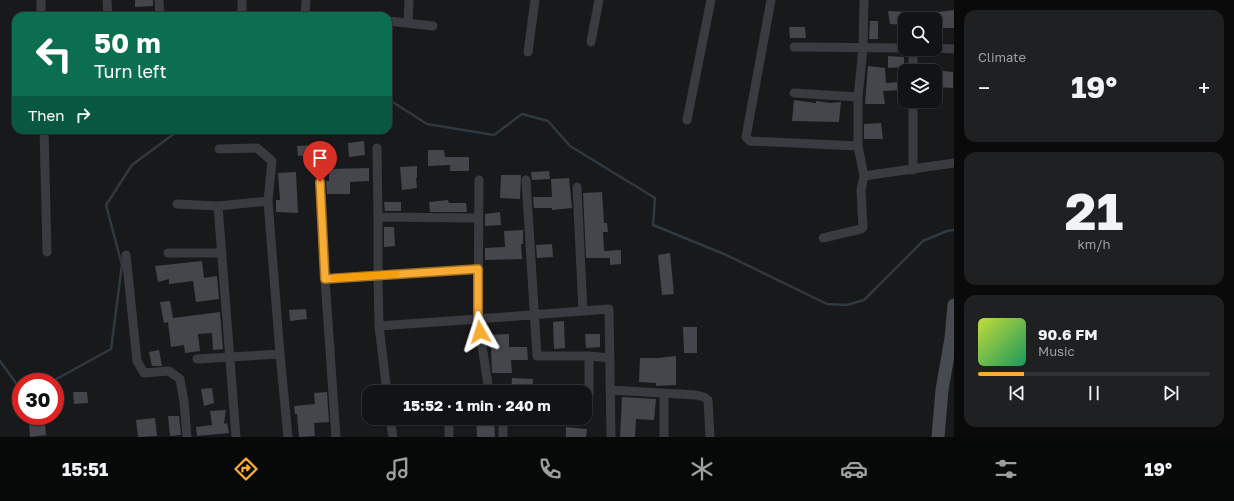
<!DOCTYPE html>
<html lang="en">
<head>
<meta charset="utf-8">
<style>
	:root { --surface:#121314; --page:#1f2022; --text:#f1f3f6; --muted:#9c9ea0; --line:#313234; --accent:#f9ac33 }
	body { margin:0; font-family:"Golos Text",sans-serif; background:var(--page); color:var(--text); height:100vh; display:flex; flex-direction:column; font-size:15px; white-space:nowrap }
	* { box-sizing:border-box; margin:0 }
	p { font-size:13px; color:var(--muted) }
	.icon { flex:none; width:22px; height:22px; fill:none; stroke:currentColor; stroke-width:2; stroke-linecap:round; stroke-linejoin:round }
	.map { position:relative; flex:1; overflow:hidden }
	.drawer { display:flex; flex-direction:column; gap:10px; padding:10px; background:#0a0a0b; width:280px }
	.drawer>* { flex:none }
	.banner { position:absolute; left:12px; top:12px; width:380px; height:122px; border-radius:12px; box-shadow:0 1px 3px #0004,0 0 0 1px var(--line); background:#0b6e4f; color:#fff; overflow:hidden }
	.controls { position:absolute; left:898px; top:12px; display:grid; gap:8px }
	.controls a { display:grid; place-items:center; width:44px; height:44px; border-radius:8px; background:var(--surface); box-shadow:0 1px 3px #0004,0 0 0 1px var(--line); font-size:20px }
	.speed { position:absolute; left:12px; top:373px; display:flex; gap:8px; font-size:20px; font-weight:700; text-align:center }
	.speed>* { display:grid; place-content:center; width:52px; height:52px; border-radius:50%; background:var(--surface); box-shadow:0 1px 3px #0004,0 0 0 1px var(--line); line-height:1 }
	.speed .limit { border:6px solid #d22; background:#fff; color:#111 }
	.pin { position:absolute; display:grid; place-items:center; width:34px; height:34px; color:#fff; margin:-41px -17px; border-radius:50% 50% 50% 0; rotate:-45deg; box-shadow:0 0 4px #0007 }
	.pin .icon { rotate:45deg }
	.me { position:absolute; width:44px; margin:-22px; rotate:354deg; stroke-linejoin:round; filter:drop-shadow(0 0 3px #0008) }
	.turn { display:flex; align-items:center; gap:14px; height:84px; padding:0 16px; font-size:18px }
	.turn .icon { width:52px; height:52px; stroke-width:2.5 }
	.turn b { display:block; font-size:28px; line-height:34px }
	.then { display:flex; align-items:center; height:38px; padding:0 16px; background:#0003; gap:8px; font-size:15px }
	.big { font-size:30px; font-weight:700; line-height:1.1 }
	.drawer .card { flex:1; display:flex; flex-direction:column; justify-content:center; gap:6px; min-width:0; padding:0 14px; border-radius:12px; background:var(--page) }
	.drawer .dial { align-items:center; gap:0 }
	.dial b { font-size:52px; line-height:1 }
	.song { display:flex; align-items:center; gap:12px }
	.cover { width:48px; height:48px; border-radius:6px; background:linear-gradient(135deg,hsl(70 70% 55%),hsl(150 70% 35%)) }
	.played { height:4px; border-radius:2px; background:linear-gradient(90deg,var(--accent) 20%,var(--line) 20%) }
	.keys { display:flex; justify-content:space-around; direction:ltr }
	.heat { display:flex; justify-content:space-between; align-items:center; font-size:22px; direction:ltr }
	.trip { position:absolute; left:362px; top:385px; width:230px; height:40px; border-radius:12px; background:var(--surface); box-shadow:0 1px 3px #0004,0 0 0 1px var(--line); font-weight:700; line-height:40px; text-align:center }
	.tab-bar { display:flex; height:64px; justify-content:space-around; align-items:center; background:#070808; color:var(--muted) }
	.tab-bar .icon { width:28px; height:28px }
	.tab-bar .selected { color:var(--accent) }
	.tab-bar b { font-size:18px; color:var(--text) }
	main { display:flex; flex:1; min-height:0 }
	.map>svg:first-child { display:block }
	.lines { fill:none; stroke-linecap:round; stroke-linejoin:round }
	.stream { stroke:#2e3940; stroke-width:2.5 }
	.building { fill:#44464b }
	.street { stroke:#393b40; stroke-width:9 }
	.secondary { stroke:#474a50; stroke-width:13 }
	.route-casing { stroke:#a27021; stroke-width:10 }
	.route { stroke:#f9ac33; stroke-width:7 }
	.slow { stroke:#f59e0b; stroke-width:7 }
</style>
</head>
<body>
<main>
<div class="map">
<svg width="954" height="437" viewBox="0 0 954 437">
	<rect width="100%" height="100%" fill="#18191b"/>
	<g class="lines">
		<path class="stream" d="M 388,99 L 427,124 L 494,135 L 522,114 L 548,121 L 570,146 L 655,198 L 653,225 L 724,254 L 827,304 L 847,305 L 864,300 L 923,241 L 947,231 L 954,230
			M 0,361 L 21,390
			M 51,382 L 111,349 L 122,265 L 106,205 L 132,165 L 179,130"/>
	</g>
	<path class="building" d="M 135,0 L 153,0 L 153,6 L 135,7 Z
		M 954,10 L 954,28 L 941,28 L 941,25 L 935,25 L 935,19 L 920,19 L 921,13 L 938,11 L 938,12 Z
		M 888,11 L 910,12 L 910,19 L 905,19 L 905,25 L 890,24 Z
		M 870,21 L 878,21 L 878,39 L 869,39 Z
		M 789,27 L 805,27 L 806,38 L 790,38 Z
		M 888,56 L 904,57 L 904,67 L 888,68 Z
		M 868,66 L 885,68 L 886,83 L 902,82 L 902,90 L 883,91 L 885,104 L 865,104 Z
		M 935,70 L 953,72 L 953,88 L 935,87 Z
		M 794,100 L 816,103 L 816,101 L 830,103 L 841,102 L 839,122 L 792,121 Z
		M 881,123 L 883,139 L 864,139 L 864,124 Z
		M 364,141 L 365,155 L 349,157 L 348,143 Z
		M 316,145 L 316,155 L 298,156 L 297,146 Z
		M 428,150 L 444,150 L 445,157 L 469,157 L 469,171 L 450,171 L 450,165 L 428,166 Z
		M 417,166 L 417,178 L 416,178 L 417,188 L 402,190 L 400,167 Z
		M 369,168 L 369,181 L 350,182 L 350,194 L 327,194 L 326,181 L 329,181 L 329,169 Z
		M 549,171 L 550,179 L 532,180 L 531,172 Z
		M 296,172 L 298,213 L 276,212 L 276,200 L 280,200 L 278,173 Z
		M 501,175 L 521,175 L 520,199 L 500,198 Z
		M 569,178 L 572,208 L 552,210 L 552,208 L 534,208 L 533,197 L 552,197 L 551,179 Z
		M 602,192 L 604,223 L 607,223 L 608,232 L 603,232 L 604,251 L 621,250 L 621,264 L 610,265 L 610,258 L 586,258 L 583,193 Z
		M 448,200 L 449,203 L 466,203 L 467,212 L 430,212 L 429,202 Z
		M 384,202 L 401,202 L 401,211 L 385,211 Z
		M 500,212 L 501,225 L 485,226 L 485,214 Z
		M 384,227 L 394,227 L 395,246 L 384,247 Z
		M 523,230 L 523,244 L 521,244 L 522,259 L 485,260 L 485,248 L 505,247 L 504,231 Z
		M 552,244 L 553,257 L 537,258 L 536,245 Z
		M 670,253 L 674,294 L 662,295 L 658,255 Z
		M 202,261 L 204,278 L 217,276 L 219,299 L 196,302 L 193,281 L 169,284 L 169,279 L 158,282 L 155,266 Z
		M 170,301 L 173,318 L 220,312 L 223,349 L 213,350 L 212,333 L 198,334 L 200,351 L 185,353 L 184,345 L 171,347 L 168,322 L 164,323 L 160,302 Z
		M 306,309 L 307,319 L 290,321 L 289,310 Z
		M 564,321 L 565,348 L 554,349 L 553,322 Z
		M 683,327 L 697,327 L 697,353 L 684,353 Z
		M 509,334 L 509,347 L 527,347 L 528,360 L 511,360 L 512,373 L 492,373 L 491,348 L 489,348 L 488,335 Z
		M 585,334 L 600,334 L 600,347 L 586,348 Z
		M 159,350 L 162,366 L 152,366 L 149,352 Z
		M 676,356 L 676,385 L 656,386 L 656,383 L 639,382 L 640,358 L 659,358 Z
		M 512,378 L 533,379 L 532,392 L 511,392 Z
		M 212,388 L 214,403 L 204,406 L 201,389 Z
		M 73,392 L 87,392 L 88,403 L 74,404 Z
		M 327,392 L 329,422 L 314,423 L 315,436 L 299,437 L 297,414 L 295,414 L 294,406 L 315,404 L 314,393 Z
		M 622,397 L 656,399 L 654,420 L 636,419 L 635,437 L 620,437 Z
		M 226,410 L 224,424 L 227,423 L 229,433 L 197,436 L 196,427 L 212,425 L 210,411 Z
		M 168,416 L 179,416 L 181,435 L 170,436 Z
		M 155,418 L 157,436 L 138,437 L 136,420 Z
		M 476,418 L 494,418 L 495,437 L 477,437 Z
		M 45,423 L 46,435 L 30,437 L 29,424 Z
		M 566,427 L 587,429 L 586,437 L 566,437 Z"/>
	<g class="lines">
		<path class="street" d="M 41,0 L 41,16
			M 107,0 L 108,16
			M 159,0 L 160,16
			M 242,0 L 242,16
			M 771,0 L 746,137 L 750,141 L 858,146
			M 305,16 L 306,0
			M 388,21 L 433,26
			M 408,22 L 409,0
			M 591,42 L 599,0
			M 794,47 L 905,48
			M 935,48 L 954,49
			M 528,52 L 535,0
			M 913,71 L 913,49
			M 794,93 L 858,97
			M 687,120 L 711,0
			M 44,130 L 47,252
			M 377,148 L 378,217
			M 219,149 L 257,148 L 272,161 L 268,201 L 280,354 L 288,437
			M 913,170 L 913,101
			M 864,176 L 954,163
			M 479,180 L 478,319 L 609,309 L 611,437
			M 526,180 L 537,356 L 589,356 L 610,358
			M 320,182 L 325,279
			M 577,187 L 583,311
			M 177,204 L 218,206 L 268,201
			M 218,206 L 236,437
			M 823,238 L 861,229 L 863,227 L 861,190 L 864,176 L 858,146 L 858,97 L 863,48 L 864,0
			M 168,253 L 222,253
			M 126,255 L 137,361 L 144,373 L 169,371 L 180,379 L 184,402 L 187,437
			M 379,326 L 478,319 L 488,385
			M 589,356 L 589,394
			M 197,359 L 280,354
			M 610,390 L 696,395 L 704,397 L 708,400 L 710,437
			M 387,392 L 379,326 L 378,275 L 478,269
			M 664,394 L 664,437
			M 390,418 L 393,437
			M 449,418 L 449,437
			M 503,423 L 503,437
			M 336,437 L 325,279 L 378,275 L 378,217 L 478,218"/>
		<path class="secondary" d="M 938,437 L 942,390 L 951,338 L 954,305"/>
	</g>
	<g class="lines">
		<g class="route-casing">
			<path id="route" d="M 320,182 L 325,279 L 478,269 L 478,319 L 480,332"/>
		</g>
		<use href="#route" class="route"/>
		<path class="slow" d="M 334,278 L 396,274"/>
	</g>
</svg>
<div class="controls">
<a><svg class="icon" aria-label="search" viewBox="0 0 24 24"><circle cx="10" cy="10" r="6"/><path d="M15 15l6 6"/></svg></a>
<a><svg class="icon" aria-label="layers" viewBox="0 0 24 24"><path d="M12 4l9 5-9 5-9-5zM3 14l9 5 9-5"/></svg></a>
</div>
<div class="speed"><div class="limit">30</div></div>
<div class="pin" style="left:320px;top:182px;background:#d93025"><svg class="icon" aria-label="arrive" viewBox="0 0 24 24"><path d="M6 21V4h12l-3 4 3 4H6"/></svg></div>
<svg class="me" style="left:480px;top:332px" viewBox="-20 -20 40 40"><path d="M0-17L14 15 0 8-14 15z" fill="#f9ac33" stroke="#fff" stroke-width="4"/></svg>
<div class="trip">15:52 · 1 min · 240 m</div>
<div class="banner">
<div class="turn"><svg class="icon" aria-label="left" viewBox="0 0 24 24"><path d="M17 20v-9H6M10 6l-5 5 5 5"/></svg><div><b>50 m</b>Turn left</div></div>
<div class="then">Then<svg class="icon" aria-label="right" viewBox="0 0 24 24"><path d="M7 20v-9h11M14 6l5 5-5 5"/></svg></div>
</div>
</div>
<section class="drawer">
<div class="card"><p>Climate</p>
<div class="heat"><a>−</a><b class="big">19°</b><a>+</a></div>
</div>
<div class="card dial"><b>21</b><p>km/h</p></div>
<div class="card">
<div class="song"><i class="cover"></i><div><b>90.6 FM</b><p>Music</p></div></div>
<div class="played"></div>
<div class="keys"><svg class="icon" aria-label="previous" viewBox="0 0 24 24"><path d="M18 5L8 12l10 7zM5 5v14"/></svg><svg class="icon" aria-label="pause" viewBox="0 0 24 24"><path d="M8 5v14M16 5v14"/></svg><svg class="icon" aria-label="next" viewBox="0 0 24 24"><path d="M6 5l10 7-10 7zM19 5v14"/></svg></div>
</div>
</section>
</main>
<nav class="tab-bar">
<b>15:51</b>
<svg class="icon selected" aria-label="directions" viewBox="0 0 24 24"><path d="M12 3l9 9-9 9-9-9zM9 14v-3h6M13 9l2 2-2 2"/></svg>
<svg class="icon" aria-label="music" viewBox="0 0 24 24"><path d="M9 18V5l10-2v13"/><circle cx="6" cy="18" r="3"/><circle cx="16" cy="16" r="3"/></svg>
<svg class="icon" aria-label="phone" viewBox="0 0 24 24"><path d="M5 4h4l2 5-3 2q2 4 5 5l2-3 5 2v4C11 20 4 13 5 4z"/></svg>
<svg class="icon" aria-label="climate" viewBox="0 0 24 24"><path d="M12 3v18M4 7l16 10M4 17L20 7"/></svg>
<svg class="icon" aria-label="car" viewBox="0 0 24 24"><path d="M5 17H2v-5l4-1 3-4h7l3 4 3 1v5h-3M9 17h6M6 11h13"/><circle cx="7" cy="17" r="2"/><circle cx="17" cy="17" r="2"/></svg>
<svg class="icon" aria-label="filters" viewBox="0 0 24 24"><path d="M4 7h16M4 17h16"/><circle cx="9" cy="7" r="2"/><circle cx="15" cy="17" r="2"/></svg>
<b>19°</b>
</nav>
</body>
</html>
